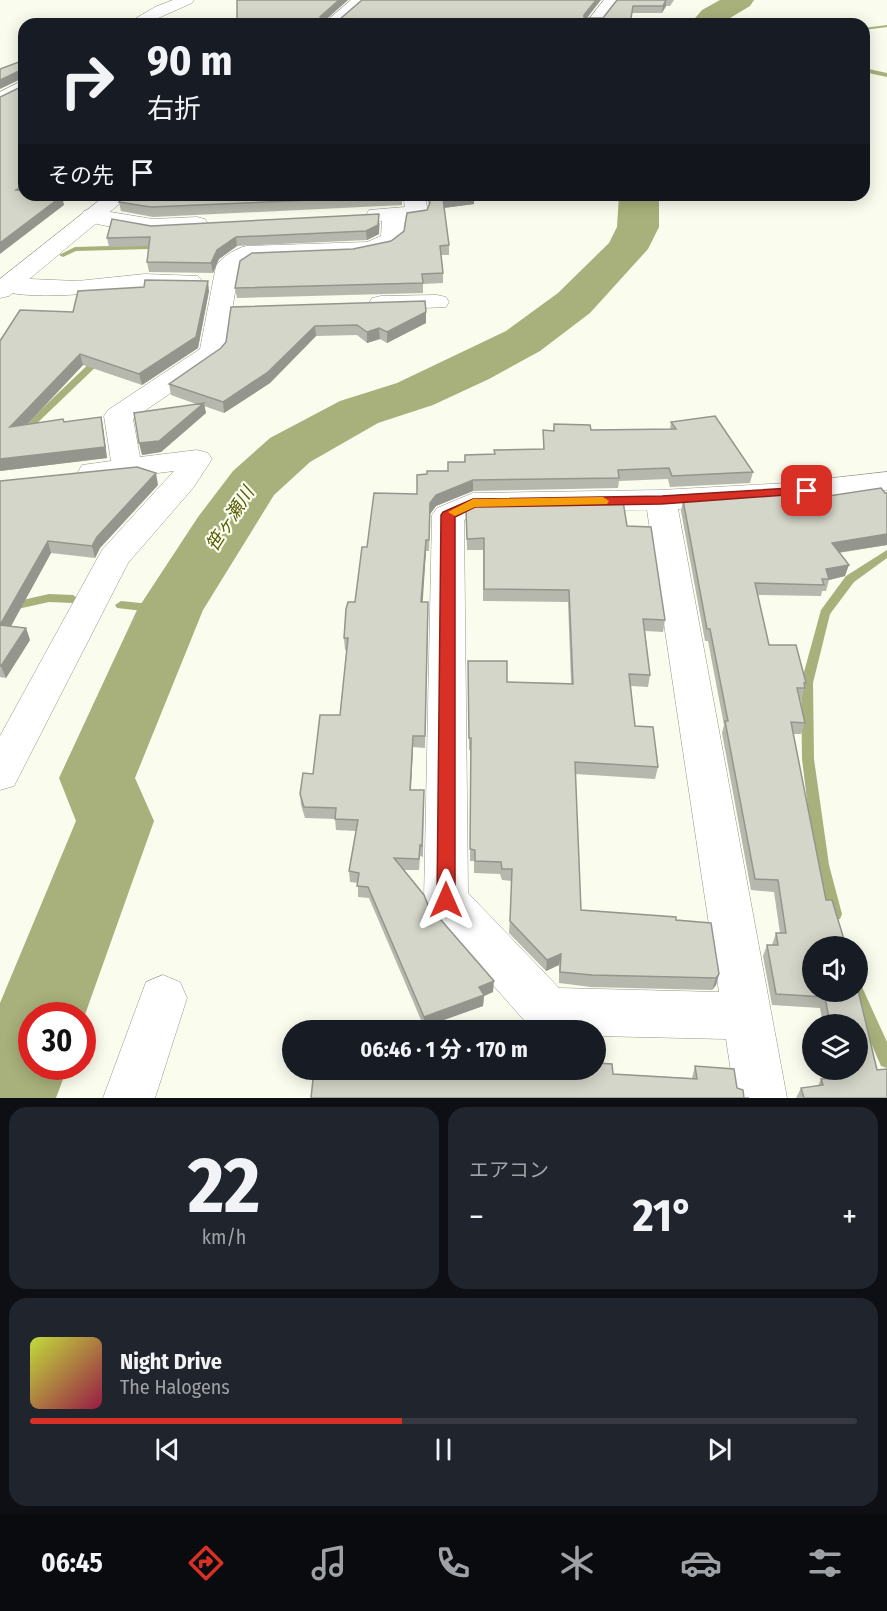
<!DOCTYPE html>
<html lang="ja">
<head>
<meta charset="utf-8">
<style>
	:root { --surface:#171b24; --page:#20242c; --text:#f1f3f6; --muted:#9ea1a6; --line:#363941; --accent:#d93025 }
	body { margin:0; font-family:"Fira Sans Condensed","Noto Sans JP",sans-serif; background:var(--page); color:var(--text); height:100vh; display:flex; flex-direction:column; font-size:22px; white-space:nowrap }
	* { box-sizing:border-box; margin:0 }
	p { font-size:20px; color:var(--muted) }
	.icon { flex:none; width:33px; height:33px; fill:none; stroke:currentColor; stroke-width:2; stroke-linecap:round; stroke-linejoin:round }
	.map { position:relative; height:1098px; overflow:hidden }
	.sheet { display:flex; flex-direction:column; gap:9px; padding:9px; background:#0d0f14; flex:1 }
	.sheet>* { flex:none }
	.hud { position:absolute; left:18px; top:18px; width:852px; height:183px; border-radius:18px; box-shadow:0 3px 15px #0003; background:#171b24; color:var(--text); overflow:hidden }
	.fabs { position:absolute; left:802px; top:936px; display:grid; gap:12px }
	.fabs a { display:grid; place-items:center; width:66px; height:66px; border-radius:50%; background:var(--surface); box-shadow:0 3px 15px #0003; font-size:30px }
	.speed { position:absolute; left:18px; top:1002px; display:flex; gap:12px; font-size:30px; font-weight:700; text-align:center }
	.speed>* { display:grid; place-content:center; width:78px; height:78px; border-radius:50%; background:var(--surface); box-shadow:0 3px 15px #0003; line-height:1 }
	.speed .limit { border:9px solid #d22; background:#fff; color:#111 }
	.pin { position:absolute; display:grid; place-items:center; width:51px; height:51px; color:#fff; margin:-26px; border-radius:12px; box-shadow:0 3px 9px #0006 }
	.me { position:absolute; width:66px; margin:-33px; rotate:0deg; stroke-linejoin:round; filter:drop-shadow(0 0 4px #0008) }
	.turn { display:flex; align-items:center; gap:21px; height:126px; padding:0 30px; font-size:27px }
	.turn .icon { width:78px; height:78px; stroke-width:2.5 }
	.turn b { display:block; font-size:42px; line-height:51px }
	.then { display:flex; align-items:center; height:57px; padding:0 30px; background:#0003; gap:12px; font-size:22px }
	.big { font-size:45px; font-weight:700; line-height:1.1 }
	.sheet .card { flex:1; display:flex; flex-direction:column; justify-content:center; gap:9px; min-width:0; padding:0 21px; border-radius:18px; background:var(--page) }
	.sheet .dial { align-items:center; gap:0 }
	.dial b { font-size:78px; line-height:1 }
	.song { display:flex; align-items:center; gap:18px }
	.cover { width:72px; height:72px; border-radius:9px; background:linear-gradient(135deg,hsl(70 70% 55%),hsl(340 70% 35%)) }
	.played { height:6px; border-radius:3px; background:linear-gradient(90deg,var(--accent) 45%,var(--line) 45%) }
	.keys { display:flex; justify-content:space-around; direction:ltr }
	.heat { display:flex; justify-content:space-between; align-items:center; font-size:33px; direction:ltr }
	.sheet .tiles { flex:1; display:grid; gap:9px; grid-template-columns:1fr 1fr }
	.card:last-child { grid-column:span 2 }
	.trip { position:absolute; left:282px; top:1020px; width:324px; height:60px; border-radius:30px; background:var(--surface); box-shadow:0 3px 15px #0003; font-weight:700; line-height:60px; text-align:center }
	.tab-bar { display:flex; height:96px; justify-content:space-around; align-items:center; background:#090b0e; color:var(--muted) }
	.tab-bar .icon { width:42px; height:42px }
	.tab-bar .on { color:var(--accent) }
	.tab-bar b { font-size:27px; color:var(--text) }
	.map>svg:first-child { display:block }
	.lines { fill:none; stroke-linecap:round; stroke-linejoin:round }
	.stream { fill:#a8b07b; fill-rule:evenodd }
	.river { fill:#a8b07b; fill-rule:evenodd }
	.street-casing { stroke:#949689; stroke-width:1 }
	.secondary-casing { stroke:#949689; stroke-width:1 }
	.street { fill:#fff; fill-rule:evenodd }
	.secondary { fill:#fff; fill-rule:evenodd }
	.wall { fill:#b6b8ad }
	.shaded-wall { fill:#94968d }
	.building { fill:#d4d6c9; stroke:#94968d; stroke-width:1.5 }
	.route { fill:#d93025; stroke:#8d1f18; stroke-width:1.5 }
	.slow { fill:#f59e0b }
	.labels { text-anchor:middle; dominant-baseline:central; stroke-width:4.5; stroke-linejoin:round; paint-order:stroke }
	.water-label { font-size:18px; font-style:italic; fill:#555c00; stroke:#fafcee }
</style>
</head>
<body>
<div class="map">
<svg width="887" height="1098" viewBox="0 0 887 1098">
	<rect width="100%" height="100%" fill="#fafcee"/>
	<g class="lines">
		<path class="stream" d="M 887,25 L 887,27 L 864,30 L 864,28 Z
			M 864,68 L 887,73 L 887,77 L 864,72 Z
			M 148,231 L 155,233 L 150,249 L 76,251 L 63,257 L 59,255 L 75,247 L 144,245 Z
			M 100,355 L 104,358 L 103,360 L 31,429 L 0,445 L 0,438 L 25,425 L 97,356 Z
			M 887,550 L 887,558 L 854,582 L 830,614 L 813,683 L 814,759 L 829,865 L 842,914 L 840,919 L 835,920 L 830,919 L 828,914 L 815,865 L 802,759 L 801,683 L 821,610 L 846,576 Z
			M 49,594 L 73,595 L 79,599 L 73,603 L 49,602 L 0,613 L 0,605 Z
			M 121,601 L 170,606 L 174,607 L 176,610 L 174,613 L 170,614 L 117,608 L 115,605 Z
			M 858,985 L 862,987 L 887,1042 L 887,1068 L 881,1066 L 849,992 L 858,992 Z"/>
		<path class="river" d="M 720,0 L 754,0 L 750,6 L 720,24 L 690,24 L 702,10 Z
			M 619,195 L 659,195 L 659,227 L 648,249 L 590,313 L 540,351 L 489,379 L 433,405 L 378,423 L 310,462 L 274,495 L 203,610 L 135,778 L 154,821 L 82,1023 L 82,1016 L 32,1016 L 32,1066 L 68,1066 L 56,1098 L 0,1098 L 0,1003 L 76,821 L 59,778 L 137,610 L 198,517 L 233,471 L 270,438 L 340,401 L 397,383 L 506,331 L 558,293 L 609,243 L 617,227 Z"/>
		<g class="street-casing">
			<path id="street" d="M 173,0 L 194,0 L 192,3 L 145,24 L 126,24 L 155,7 Z
				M 604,0 L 619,0 L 601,24 L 585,24 Z
				M 24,80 L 24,92 L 0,104 L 0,92 Z
				M 403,195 L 425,195 L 428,213 L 425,218 L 405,220 C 404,227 406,237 401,242 C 382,263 282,259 252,260 L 239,269 L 225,352 L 221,358 L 133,419 L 140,457 L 197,450 L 208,453 L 212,459 L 193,488 L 128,563 L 14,786 L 0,790 L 0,736 L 102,550 L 174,471 L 93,481 L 82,479 L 78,472 L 82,465 L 111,461 L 104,416 L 108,410 L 200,349 L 216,266 C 223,256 235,249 246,246 L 367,242 L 381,236 L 382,221 L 369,220 L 366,215 L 369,210 L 405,207 Z
				M 92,209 L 153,219 L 197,217 L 205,219 L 208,224 L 205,229 C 167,238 122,230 84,221 L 81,216 L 84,211 Z
				M 145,274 L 198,276 L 202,281 L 198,286 C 181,291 162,287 143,288 C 99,292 43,301 0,291 L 0,279 L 7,278 L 77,281 Z
				M 437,295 L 446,297 L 449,302 L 446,307 L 381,310 L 372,308 L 369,303 L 372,298 L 381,296 Z
				M 887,472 L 887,490 L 788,503 L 678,509 L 787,1098 L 735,1098 L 726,1039 L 596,1036 L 596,1030 L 538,1030 L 531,1028 L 430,914 L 424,900 L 432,515 L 437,508 L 473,493 L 661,490 L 788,483 ZM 647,510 L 719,992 L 559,988 L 468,893 L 464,520 L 478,513 Z
				M 163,975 L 180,982 L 187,998 L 155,1098 L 103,1098 L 146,982 Z"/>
		</g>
		<g class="secondary-casing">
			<path id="secondary" d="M 351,0 L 367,0 L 340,24 L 323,24 Z
				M 106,195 L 130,195 L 9,296 L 0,298 L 0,279 Z"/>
		</g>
		<use href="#street" class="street"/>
		<use href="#secondary" class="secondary"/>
	</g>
	<path class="wall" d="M 237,0 L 348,0 L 326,19 L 603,18 L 617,0 L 674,0 L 670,6 L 666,6 L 662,13 L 632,13 L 631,24 L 237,24 Z
		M 427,195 L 474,195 L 474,204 L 444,208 L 449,245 L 449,255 L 441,255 L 443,273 L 443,283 L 423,284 L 423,293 L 237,298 L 235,288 L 353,249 L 391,241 L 404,231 L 427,210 L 429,206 Z
		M 402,196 L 402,205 L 153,217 L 121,211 L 119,202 Z
		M 380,223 L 379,234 L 367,240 L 237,246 L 219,259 L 213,273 L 149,272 L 147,262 L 149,246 L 109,247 L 107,238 L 151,226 Z
		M 209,291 L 198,348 L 142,385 L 83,365 L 27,425 L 63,419 L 64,422 L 101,417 L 103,428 L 107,458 L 0,471 L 0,341 L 73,312 Z
		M 231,307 L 426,312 L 426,323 L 387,343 L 380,339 L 367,343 L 357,335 L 316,336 L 270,383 L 224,413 L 204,406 L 206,413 L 161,452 L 142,455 L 196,404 L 171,395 L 169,384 L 221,348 L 226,342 Z
		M 671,422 L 753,472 L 750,483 L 670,487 L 668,479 L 619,481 L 618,488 L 473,491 L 436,506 L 430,514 L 429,551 L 426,551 L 422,602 L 428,613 L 425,748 L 413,747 L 411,790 L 424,790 L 423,857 L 420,856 L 419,870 L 404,870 L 428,905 L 493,992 L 484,996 L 483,1006 L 424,1027 L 369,898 L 358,897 L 358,883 L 350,882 L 349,871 L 356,831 L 336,830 L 335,819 L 305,818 L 301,805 L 300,794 L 313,774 L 340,715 L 347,650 L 345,650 L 344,638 L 355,602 L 367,547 L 417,494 L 427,474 L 448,471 L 464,462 L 465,455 L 494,454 L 494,450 L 543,449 L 543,430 L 553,431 L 554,424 L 591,430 L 670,429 Z
		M 0,481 L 158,485 L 100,548 L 95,558 L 51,553 L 11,626 L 26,628 L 30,640 L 6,678 L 0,677 Z
		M 887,493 L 887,545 L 839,553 L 845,576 L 829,580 L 826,591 L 822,591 L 821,596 L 757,595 L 769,645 L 806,683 L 801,700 L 799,700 L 805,723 L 801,734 L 793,734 L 826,900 L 858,992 L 877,1070 L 887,1098 L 796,1098 L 801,1088 L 818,1086 L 821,1079 L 829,1079 L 829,1070 L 858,1070 L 858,1024 L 823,1024 L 820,1008 L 772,1005 L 763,956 L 767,945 L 772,945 L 776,933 L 780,933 L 774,892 L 751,890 L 722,733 L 724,725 L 708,641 L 705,641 L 681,511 L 683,500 L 789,502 Z
		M 466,510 L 627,526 L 665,620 L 663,632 L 645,631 L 650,675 L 648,687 L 631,686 L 635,726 L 658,767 L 655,779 L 575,774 L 581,910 L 676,920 L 719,974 L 716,985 L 712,990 L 591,987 L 559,983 L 559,965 L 546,971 L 509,933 L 512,881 L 502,880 L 500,874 L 474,873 L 474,861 L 470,861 L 471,750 L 469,750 L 468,672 L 507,682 L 571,683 L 568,602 L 483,601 L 483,550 L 467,550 Z
		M 695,1066 L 737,1088 L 744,1098 L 613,1074 L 692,1078 Z"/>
	<path class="shaded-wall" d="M 339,0 L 348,0 L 321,24 L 320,17 Z
		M 596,0 L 601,0 L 583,23 L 584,15 Z
		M 666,0 L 666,6 L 662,13 L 663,6 Z
		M 21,70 L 23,78 L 0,89 L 0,80 Z
		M 24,185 L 24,195 L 16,190 Z
		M 474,195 L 474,204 L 443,208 L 443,199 Z
		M 62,196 L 64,205 L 0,254 L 0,243 Z
		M 379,214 L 379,234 L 367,240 L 366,231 Z
		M 236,237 L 237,246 L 219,259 L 213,273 L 211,263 L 217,250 Z
		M 208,281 L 209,291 L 198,348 L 142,385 L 139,374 Z
		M 426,312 L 426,323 L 387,343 L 387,332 Z
		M 315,326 L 316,336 L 270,383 L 224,413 L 223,402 Z
		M 379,328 L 380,339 L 367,343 L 367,332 Z
		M 80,354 L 83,365 L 14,438 L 10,427 Z
		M 204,403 L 206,413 L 161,452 L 142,455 L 139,443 Z
		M 101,417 L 103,428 L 107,458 L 0,471 L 0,459 Z
		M 156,473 L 158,485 L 100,548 L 95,558 L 92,546 L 97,537 Z
		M 473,480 L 473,491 L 436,506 L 430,514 L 429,551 L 430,503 L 436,495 Z
		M 887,534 L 887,545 L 828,554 L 832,543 Z
		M 426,540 L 426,551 L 422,613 L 421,602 Z
		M 48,541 L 51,553 L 5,637 L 0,625 Z
		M 849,565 L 845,576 L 829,580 L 826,569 Z
		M 26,628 L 30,640 L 6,678 L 1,666 Z
		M 413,736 L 413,747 L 410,801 L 410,790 Z
		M 561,954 L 559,965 L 546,971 L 547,960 Z
		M 719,974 L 716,985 L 712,990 L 716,978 Z
		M 494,981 L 493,992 L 484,996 L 483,1006 L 424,1027 L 424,1017 L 479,987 Z"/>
	<path class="building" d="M 237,0 L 339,0 L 320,17 L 323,19 L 340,19 L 362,0 L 596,0 L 584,15 L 584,18 L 603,18 L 617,0 L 666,0 L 663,6 L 633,6 L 630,24 L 237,24 Z
		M 24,60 L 24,185 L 16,190 L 24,191 L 24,195 L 62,196 L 0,243 L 0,97 L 23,86 L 24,71 L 21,70 L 0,80 L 0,69 Z
		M 128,195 L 402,195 L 402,196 L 151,207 L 119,202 Z
		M 429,195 L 472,195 L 443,199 L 449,245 L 440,246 L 443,273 L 422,274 L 423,283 L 235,288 L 240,261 L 252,253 L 353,249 L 391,241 L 404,231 L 407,213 L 427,210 L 430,203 Z
		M 379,214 L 378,225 L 366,231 L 236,237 L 217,250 L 211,263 L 147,262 L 150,237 L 107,238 L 112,219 L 151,226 Z
		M 145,280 L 208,281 L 196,337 L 139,374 L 80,354 L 10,427 L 63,419 L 64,422 L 101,417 L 105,447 L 0,459 L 0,341 L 20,310 L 73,312 L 78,291 L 144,287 Z
		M 425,301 L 426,312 L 387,332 L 379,328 L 367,332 L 357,325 L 315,326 L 268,372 L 223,402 L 169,384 L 221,348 L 226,342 L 231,307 Z
		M 204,403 L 159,441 L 139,443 L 134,413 Z
		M 715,416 L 753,472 L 672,476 L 669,468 L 618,470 L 619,478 L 473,480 L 436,495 L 430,503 L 429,540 L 426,540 L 421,602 L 428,602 L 425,736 L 413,736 L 410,790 L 424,790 L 422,846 L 420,845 L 419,859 L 394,858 L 424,895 L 428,905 L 494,981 L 479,987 L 484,995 L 424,1017 L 368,887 L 357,886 L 359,873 L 349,871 L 358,820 L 335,819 L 336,808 L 304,807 L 300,794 L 303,773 L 313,774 L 320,715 L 340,715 L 348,638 L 344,638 L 346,609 L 348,602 L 355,602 L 362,547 L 367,547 L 374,493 L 417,494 L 417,475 L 427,474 L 427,471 L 448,471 L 448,462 L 465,462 L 465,455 L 495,454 L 494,450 L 544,449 L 543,430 L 554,431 L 554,424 L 590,425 L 591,430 L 676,429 L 671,422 Z
		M 137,467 L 156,473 L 97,537 L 92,546 L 48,541 L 0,625 L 26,628 L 1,666 L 0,666 L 0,481 Z
		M 881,488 L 885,493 L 887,493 L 887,534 L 832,543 L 849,565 L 826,569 L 829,579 L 822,579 L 824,585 L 755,583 L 769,645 L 796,645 L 806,683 L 804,683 L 805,688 L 797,688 L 805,723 L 791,722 L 826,900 L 832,900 L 846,946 L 813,946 L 813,992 L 858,992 L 858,990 L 877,1070 L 887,1069 L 887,1098 L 804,1098 L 801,1088 L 823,1085 L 821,1079 L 834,1078 L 834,1070 L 858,1070 L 858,1024 L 830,1024 L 825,997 L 776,994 L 767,945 L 778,945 L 776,933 L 786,933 L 778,880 L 755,879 L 725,721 L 728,721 L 710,629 L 707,629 L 683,500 L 786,494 L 789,502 Z
		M 623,501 L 627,526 L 651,527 L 665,620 L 643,619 L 650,675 L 629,674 L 635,726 L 653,727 L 658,767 L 575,762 L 581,910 L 676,917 L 676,920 L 711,923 L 719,974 L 716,978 L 592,975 L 560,972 L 561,954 L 547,960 L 510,921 L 512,869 L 502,869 L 501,862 L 475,861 L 475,850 L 470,849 L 471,738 L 469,738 L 468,661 L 507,661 L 507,682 L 573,684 L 569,590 L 484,589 L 484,538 L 467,539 L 466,510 L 479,504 Z
		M 318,1027 L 430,1029 L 450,1030 L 318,1030 Z
		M 596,1063 L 612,1064 L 613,1074 L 697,1079 L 695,1066 L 734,1069 L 737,1088 L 743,1090 L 744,1098 L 749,1098 L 311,1098 L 314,1070 L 596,1070 Z"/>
	<path class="route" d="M 807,487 L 814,491 L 812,493 L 662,504 L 475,507 L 455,517 L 455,900 L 453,906 L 446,908 L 440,906 L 437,900 L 441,515 L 443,512 L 473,499 L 662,496 Z"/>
	<path class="slow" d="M 603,497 L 609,501 L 607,504 L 475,507 L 455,516 L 448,512 L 473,499 Z"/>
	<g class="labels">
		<g class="water-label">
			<text transform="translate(230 519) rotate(-57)">笹ヶ瀬川</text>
		</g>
	</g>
</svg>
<div class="fabs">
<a><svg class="icon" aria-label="sound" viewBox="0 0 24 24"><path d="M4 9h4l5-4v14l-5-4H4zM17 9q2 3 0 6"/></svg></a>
<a><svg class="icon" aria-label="layers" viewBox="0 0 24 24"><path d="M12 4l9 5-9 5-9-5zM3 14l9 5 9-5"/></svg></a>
</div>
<div class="speed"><div class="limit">30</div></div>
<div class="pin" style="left:807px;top:491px;background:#d93025"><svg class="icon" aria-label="arrive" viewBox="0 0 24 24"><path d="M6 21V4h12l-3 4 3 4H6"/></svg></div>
<svg class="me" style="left:446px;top:900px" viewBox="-20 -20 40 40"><path d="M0-17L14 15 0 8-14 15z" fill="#d93025" stroke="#fff" stroke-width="4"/></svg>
<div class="trip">06:46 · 1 分 · 170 m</div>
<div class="hud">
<div class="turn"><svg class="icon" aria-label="right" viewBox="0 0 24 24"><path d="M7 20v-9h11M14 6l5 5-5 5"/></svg><div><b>90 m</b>右折</div></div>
<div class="then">その先<svg class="icon" aria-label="arrive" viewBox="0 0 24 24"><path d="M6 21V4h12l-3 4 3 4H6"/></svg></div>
</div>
</div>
<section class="sheet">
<div class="tiles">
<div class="card dial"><b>22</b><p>km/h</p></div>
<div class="card"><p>エアコン</p>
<div class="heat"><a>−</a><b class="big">21°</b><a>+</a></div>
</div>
<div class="card">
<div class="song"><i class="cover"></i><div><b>Night Drive</b><p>The Halogens</p></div></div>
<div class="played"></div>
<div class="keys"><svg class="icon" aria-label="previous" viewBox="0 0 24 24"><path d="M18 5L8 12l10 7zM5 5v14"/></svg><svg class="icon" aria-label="pause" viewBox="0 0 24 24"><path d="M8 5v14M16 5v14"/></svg><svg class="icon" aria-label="next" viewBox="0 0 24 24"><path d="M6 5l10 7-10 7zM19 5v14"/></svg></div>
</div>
</div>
</section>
<nav class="tab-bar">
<b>06:45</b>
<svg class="icon on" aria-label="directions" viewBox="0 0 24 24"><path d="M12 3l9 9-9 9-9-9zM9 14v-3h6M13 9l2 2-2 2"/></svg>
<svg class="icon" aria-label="music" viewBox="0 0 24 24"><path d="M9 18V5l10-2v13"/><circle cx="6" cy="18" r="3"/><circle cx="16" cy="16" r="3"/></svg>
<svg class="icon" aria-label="phone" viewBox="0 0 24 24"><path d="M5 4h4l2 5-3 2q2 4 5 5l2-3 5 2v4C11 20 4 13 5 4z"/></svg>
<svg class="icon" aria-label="climate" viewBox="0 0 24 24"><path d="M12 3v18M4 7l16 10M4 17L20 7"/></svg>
<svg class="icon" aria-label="car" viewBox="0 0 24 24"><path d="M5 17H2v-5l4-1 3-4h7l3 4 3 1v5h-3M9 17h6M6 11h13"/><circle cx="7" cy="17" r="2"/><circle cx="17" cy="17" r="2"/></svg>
<svg class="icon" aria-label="filters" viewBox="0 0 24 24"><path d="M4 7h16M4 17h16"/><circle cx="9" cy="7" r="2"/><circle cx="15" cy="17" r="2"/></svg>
</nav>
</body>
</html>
